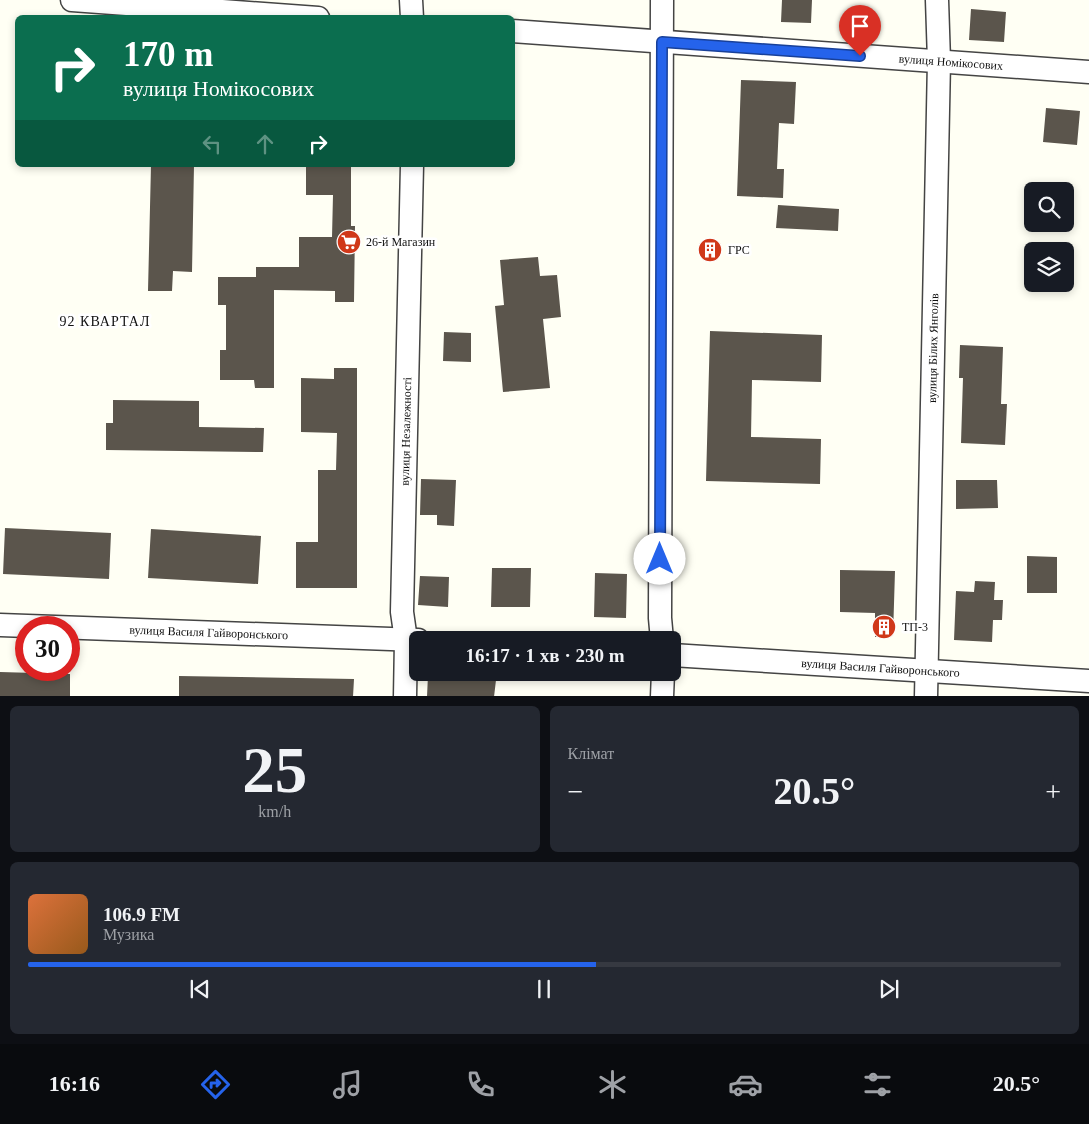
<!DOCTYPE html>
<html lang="uk">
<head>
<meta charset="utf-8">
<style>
	:root { --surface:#171b24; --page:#242831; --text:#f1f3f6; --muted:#9ea1a6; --line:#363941; --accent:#2563eb }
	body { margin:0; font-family:Georgia,serif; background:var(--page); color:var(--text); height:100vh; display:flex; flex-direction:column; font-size:19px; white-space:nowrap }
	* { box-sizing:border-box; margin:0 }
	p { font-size:16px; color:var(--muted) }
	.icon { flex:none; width:28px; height:28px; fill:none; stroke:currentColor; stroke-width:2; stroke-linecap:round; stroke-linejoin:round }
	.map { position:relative; height:696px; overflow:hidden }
	.panel { display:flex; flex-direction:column; gap:10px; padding:10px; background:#0d0f14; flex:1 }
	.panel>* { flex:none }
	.banner { position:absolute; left:15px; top:15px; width:500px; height:152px; border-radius:8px; box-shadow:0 2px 8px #0003; background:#0b6e4f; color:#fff; overflow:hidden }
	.controls { position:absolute; left:1024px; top:182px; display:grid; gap:10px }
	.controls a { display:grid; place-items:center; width:50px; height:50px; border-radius:8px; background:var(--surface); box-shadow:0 2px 8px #0003; font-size:25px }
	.speed { position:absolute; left:15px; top:616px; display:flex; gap:10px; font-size:25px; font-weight:700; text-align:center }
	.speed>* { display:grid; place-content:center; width:65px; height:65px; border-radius:50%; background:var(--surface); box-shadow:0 2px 8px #0003; line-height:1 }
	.speed .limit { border:8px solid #d22; background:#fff; color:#111 }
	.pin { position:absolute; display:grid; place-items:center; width:42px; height:42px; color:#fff; margin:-51px -21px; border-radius:50% 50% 50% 0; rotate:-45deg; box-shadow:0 0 5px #0007 }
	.pin .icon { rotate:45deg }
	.me { position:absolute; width:55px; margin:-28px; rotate:0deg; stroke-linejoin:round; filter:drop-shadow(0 0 4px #0008) }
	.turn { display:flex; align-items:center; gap:18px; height:105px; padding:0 25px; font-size:22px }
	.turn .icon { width:65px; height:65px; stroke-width:2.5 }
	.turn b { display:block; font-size:35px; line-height:42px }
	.lanes { display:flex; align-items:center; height:48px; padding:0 25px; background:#0003; justify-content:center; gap:25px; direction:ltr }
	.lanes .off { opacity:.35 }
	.big { font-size:38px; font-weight:700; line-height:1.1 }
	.panel .tile { flex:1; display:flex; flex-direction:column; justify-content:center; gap:8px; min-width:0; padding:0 18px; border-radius:8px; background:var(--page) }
	.panel .dial { align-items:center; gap:0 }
	.dial b { font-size:65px; line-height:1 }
	.song { display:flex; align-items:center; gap:15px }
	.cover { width:60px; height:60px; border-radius:8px; background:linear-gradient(135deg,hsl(20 70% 55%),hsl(30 70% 35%)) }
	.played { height:5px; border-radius:2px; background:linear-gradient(90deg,var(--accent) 55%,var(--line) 55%) }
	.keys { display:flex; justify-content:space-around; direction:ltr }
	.heat { display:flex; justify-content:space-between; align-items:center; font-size:28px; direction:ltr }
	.panel .tiles { flex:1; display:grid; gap:10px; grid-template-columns:1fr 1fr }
	.tile:last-child { grid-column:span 2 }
	.trip { position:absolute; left:409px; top:631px; width:272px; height:50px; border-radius:8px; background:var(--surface); box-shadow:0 2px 8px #0003; font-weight:700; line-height:50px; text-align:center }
	.tabs { display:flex; height:80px; justify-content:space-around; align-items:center; background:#090b0e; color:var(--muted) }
	.tabs .icon { width:35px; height:35px }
	.tabs .on { color:var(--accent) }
	.tabs b { font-size:22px; color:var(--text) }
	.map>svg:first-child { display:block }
	.building { fill:#5b554c }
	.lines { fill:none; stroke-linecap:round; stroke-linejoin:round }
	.minor-casing { stroke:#444; stroke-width:25 }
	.minor { stroke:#fff; stroke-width:22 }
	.route-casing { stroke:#184099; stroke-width:12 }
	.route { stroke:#2563eb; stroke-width:9 }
	.labels { text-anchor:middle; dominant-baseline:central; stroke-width:5; stroke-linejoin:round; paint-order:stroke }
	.street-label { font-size:12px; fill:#111; stroke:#fff }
	.poi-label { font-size:12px; fill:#111; stroke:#fff; text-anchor:start }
	.neighbourhood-label { font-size:14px; letter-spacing:1px; fill:#111; stroke:#fff }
</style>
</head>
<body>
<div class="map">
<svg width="1089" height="697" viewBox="0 0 1089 697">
	<rect width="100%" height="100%" fill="#fffff4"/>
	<path class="building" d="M 782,0 L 812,0 L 811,23 L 781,22 Z
		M 971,9 L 1006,12 L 1004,42 L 969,40 Z
		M 741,80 L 796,82 L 794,124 L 779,123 L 777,169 L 784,169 L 783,198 L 737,196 Z
		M 1046,108 L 1080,111 L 1077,145 L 1043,142 Z
		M 151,165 L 194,165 L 192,272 L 173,271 L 172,291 L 148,291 Z
		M 306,165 L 351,165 L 351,226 L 355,226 L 354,302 L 335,302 L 335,291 L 274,290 L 274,388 L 255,388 L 254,380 L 220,380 L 220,350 L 226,350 L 226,305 L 218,305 L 218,277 L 256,277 L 256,267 L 299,267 L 299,237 L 332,237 L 333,195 L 306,195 Z
		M 778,205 L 839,209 L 838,231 L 776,228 Z
		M 538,257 L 540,276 L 557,275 L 561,317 L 543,319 L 550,388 L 503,392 L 495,306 L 504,305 L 500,260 Z
		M 710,331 L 822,335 L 821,382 L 752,380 L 751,437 L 821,439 L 820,484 L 706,481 Z
		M 444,332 L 471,333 L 471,362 L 443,361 Z
		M 960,345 L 1003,347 L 1001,404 L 1007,404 L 1005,445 L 961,443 L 963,378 L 959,378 Z
		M 334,368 L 357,368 L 357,588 L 296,588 L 296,542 L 318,542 L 318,470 L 336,470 L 337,433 L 301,432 L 301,378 L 334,379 Z
		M 113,400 L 199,401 L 199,427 L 264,428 L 263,452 L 106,450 L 106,423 L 113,423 Z
		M 421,479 L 456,480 L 454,526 L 437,525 L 437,515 L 420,515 Z
		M 956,480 L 997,480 L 998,508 L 956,509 Z
		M 5,528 L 111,533 L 109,579 L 3,574 Z
		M 151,529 L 261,536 L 258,584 L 148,578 Z
		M 1027,556 L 1057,557 L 1057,593 L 1027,593 Z
		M 492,568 L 531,568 L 530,607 L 491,607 Z
		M 840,570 L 895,571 L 893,636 L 875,637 L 875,613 L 840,612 Z
		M 595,573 L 627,574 L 626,618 L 594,617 Z
		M 420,576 L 449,577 L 448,607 L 418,605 Z
		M 975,581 L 995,582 L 994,600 L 1003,600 L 1002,620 L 993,620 L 992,642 L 954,640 L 956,591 L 974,592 Z
		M 0,672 L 70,674 L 70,697 L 0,697 Z
		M 428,675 L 496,680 L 494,697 L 427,697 Z
		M 179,676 L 354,679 L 353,697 L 179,697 Z"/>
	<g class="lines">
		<g class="minor-casing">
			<g id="minor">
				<path d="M 72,0 L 318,18"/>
				<path d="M 411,0 L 412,18"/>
				<path d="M 662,0 L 660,618 L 662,640"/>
				<path id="s1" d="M 512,31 L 1089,72"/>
				<path id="s2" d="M 0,625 L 418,640"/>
				<path id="s3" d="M 672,655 L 1089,681"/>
				<path id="s4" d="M 405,697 L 406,640 L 402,612 L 412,165"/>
				<path d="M 662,697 L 663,672"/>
				<path id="s5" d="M 926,697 L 939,61 L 937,0"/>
			</g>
		</g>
		<use href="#minor" class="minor"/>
	</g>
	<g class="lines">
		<g class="route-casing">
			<path id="route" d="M 660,559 L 662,42 L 860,56"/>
		</g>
		<use href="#route" class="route"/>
	</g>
	<defs>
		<g id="supermarket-disc" transform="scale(1.25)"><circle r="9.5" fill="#d03819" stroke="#fff"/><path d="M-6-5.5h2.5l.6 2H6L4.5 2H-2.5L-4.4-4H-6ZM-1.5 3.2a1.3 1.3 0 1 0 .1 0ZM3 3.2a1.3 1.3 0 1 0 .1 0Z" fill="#fff"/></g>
		<g id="building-disc" transform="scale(1.25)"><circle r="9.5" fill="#d03819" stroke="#fff"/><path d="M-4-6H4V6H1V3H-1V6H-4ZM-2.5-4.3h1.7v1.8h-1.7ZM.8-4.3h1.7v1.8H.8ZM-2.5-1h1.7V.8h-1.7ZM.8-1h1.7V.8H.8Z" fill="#fff"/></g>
	</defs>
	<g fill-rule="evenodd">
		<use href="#supermarket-disc" x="349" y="242"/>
		<use href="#building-disc" x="710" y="250"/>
		<use href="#building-disc" x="884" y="627"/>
	</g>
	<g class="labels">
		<g class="street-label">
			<text stroke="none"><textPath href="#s1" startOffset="440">вулиця Номікосових</textPath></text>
			<text stroke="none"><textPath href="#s5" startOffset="349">вулиця Білих Янголів</textPath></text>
			<text stroke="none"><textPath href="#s4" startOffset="266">вулиця Незалежності</textPath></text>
			<text stroke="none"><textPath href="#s2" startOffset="209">вулиця Василя Гайворонського</textPath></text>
			<text stroke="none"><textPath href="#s3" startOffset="209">вулиця Василя Гайворонського</textPath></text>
		</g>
		<g class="poi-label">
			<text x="366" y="242">26-й Магазин</text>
			<text x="728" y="250">ГРС</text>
			<text x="902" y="627">ТП-3</text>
		</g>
		<g class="neighbourhood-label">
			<text x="105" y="321">92 КВАРТАЛ</text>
		</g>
	</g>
</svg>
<div class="controls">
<a><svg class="icon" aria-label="search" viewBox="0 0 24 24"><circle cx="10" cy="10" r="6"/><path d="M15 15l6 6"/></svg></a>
<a><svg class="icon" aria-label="layers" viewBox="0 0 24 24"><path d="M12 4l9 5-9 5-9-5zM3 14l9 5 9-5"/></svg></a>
</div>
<div class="speed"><div class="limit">30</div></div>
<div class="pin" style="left:860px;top:56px;background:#d93025"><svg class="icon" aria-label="arrive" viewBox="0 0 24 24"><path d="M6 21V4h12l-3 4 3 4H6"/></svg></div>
<svg class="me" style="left:660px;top:559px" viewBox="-20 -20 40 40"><circle r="19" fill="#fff"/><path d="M0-13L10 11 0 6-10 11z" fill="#2563eb"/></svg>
<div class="trip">16:17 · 1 хв · 230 m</div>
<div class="banner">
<div class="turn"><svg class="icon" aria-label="right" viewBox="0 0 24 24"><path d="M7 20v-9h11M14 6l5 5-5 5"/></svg><div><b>170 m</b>вулиця Номікосових</div></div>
<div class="lanes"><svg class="icon off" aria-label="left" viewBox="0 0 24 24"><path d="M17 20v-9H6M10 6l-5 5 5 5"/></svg><svg class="icon off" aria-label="ahead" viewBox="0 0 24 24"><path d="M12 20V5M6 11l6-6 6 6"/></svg><svg class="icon" aria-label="right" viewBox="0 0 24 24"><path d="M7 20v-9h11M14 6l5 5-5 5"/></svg></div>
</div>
</div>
<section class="panel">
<div class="tiles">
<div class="tile dial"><b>25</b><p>km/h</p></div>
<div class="tile"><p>Клімат</p>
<div class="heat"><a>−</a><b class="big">20.5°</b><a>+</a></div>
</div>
<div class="tile">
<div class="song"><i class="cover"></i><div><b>106.9 FM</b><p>Музика</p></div></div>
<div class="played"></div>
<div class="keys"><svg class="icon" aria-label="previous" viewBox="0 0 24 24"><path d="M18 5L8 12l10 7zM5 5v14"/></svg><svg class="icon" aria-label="pause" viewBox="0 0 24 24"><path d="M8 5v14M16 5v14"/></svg><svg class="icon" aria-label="next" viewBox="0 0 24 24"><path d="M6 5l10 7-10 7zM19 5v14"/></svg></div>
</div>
</div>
</section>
<nav class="tabs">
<b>16:16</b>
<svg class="icon on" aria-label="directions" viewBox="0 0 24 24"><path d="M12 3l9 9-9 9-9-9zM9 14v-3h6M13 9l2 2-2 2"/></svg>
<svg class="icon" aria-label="music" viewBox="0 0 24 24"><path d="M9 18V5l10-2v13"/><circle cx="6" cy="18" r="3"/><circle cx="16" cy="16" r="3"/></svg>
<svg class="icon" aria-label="phone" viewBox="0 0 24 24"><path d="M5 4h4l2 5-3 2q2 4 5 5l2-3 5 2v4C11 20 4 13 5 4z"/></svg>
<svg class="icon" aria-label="climate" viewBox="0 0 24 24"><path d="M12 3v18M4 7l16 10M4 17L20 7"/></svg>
<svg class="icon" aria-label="car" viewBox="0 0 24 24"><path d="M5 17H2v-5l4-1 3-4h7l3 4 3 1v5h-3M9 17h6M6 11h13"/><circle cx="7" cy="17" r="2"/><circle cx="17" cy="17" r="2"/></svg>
<svg class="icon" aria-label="filters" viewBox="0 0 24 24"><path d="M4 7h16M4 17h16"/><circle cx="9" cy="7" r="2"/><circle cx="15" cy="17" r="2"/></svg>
<b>20.5°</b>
</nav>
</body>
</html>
